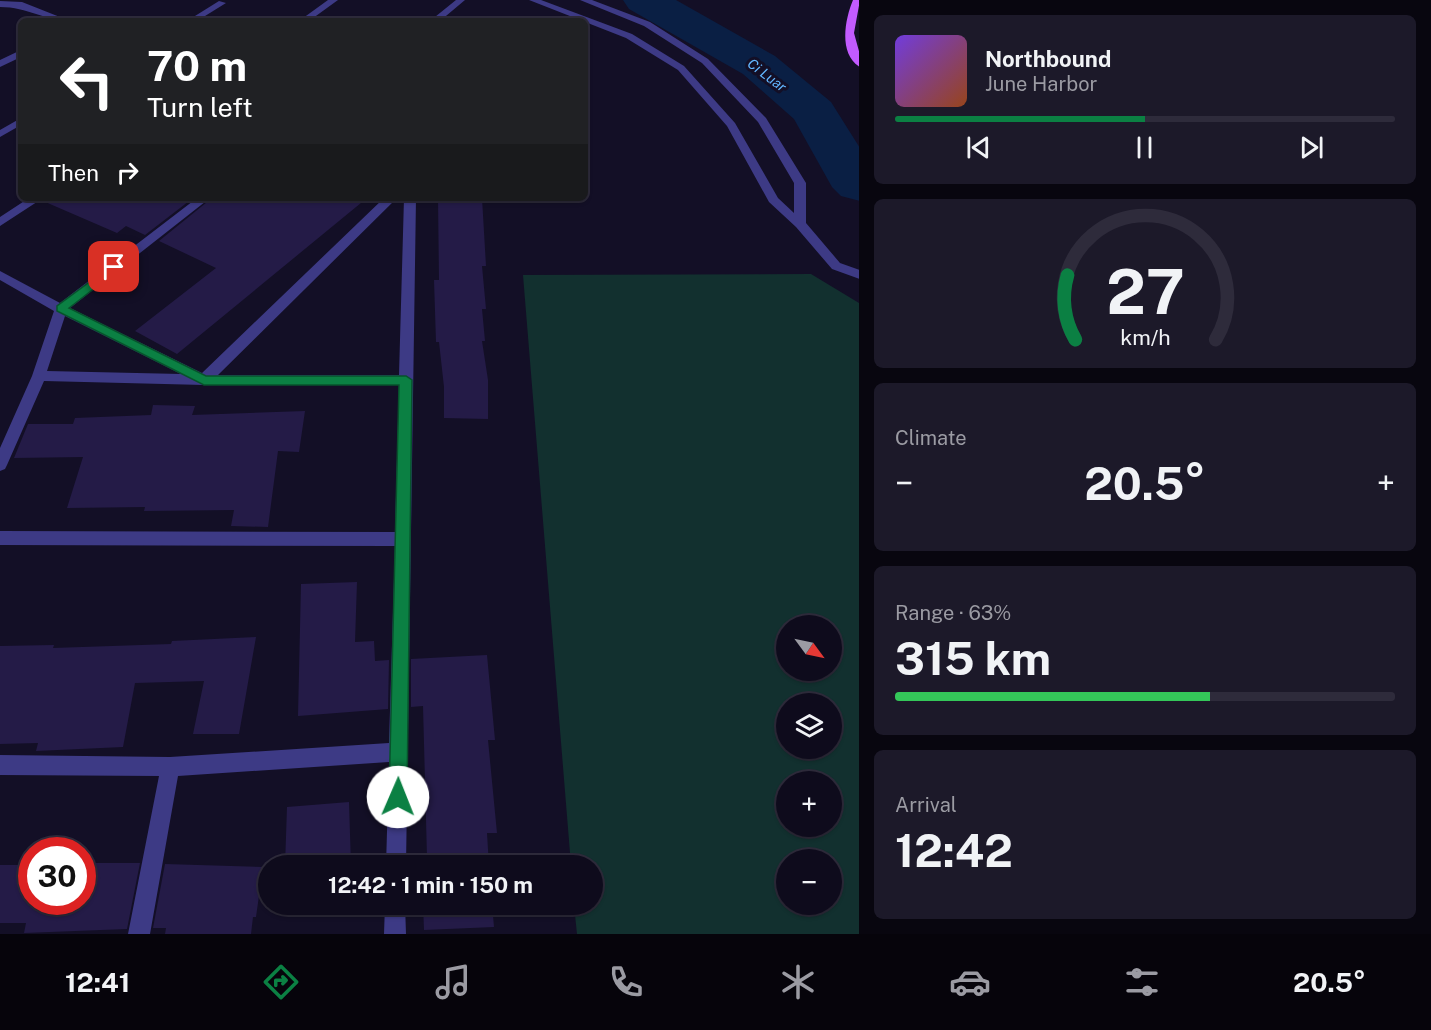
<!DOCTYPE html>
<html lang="en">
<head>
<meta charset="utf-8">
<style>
	:root { --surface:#0e0b1c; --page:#1c1929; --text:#f1f3f6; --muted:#9b9ba3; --line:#2e2b3b; --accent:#0b8043 }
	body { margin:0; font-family:"Public Sans",sans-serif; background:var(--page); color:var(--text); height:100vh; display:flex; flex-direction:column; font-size:22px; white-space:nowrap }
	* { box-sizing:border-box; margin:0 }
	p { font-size:20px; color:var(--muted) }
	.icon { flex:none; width:33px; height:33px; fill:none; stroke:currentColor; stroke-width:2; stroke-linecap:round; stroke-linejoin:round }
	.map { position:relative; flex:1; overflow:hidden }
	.details { display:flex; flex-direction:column; gap:15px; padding:15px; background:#08060f; width:572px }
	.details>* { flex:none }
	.top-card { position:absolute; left:18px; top:18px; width:570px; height:183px; border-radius:9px; box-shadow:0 2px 4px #0004,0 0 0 2px var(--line); background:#202124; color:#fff; overflow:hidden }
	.needle { width:39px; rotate:123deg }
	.fabs { position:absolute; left:776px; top:615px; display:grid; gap:12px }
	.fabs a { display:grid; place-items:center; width:66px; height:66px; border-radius:50%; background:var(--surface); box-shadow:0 2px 4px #0004,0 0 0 2px var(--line); font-size:30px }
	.speed { position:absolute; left:18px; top:837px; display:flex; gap:12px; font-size:30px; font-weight:700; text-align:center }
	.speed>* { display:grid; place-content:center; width:78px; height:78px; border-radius:50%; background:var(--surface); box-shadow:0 2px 4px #0004,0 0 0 2px var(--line); line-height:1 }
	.speed .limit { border:9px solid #d22; background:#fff; color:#111 }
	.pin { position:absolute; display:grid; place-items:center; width:51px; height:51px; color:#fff; margin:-26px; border-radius:12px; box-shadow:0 3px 9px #0006 }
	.me { position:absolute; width:66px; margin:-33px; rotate:1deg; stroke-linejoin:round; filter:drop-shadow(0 0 4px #0008) }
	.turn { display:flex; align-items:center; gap:21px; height:126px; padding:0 30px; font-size:27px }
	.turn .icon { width:78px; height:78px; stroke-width:2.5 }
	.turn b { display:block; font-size:42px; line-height:51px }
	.then { display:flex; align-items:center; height:57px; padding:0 30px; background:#0003; gap:12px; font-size:22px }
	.big { font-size:45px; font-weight:700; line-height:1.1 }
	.details .card { flex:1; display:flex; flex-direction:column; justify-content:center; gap:9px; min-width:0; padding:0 21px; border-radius:9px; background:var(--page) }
	.details .dial { align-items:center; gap:0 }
	.dial svg { height:156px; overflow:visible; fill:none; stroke:var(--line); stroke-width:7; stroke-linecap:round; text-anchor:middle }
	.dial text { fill:var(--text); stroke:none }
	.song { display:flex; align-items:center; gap:18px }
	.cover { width:72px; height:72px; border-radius:9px; background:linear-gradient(135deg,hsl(260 70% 55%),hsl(20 70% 35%)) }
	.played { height:6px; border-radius:3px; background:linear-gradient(90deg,var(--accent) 50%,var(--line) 50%) }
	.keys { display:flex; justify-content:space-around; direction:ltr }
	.heat { display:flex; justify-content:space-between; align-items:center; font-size:33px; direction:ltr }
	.charge { height:9px; border-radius:4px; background:linear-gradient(90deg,#34c759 63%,var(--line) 0) }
	.trip { position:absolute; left:258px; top:855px; width:345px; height:60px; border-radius:30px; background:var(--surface); box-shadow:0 2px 4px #0004,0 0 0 2px var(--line); font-weight:700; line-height:60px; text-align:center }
	.tabs { display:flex; height:96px; justify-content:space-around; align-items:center; background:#06040b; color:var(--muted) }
	.tabs .icon { width:42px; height:42px }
	.tabs .current { color:var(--accent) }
	.tabs b { font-size:27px; color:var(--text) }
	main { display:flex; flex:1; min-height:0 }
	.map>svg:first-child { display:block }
	.green { fill:#12302f; fill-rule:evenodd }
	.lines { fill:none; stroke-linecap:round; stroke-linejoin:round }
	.river { fill:#0a1f44; fill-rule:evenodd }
	.building { fill:#241b47 }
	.minor { fill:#3d3a85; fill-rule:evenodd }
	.primary { fill:#c25bff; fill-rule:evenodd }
	.route { fill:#0b8043; stroke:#07532c; stroke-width:1.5 }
	.labels { text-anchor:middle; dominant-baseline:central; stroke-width:6; stroke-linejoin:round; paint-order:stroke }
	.far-water-label { font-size:14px; font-style:italic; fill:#62b6ff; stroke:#130f26 }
</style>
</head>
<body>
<main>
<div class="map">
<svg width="860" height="934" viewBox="0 0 860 934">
	<rect width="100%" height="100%" fill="#130f26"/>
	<path class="green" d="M 811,274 L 859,303 L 859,934 L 577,934 L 574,905 L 592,904 L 592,866 L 571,865 L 523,275 ZM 786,626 L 831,626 L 831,670 L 786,670 ZM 786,704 L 831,704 L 831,748 L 786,748 ZM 786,782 L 831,782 L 831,826 L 786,826 ZM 786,860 L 831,860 L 831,904 L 786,904 Z"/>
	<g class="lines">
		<path class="river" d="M 623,0 L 676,0 L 775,56 L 831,102 L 860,148 L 860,201 L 841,196 L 832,187 L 794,119 L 743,74 L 629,9 Z"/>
	</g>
	<path class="building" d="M 45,198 L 193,198 L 145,235 L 126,226 L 117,233 L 43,201 Z
		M 212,198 L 367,198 L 177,354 L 135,331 L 216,268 L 159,241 Z
		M 438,198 L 482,198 L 486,266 L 482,266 L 486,309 L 482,309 L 485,341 L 482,341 L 488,380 L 488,419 L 444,418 L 444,387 L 439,342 L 436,342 L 434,280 L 439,280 Z
		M 153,405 L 195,406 L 192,415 L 305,411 L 299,452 L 278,451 L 268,527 L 231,526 L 234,510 L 144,511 L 145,507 L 67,508 L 83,457 L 14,458 L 28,424 L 73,424 L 75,418 L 151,415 Z
		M 357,582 L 355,642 L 374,641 L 375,661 L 389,660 L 388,709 L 298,716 L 301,584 Z
		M 256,637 L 239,734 L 193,734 L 204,681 L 135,683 L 123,747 L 36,751 L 38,743 L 0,744 L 0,646 L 54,645 L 53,648 L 171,644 L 172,641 Z
		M 487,655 L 495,740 L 488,740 L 497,833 L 487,833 L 489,866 L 423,866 L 422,857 L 427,857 L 423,706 L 411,707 L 411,659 Z
		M 349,802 L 351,866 L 285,866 L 287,807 Z
		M 82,863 L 140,863 L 127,929 L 24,933 L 26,923 L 0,923 L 0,865 L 32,865 L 32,902 L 82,902 Z
		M 165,864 L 263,867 L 256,917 L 253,917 L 251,934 L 165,934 L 166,928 L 153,928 Z
		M 423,904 L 492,904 L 494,927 L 424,930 Z"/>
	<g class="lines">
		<path class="minor" d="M 328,0 L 338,0 L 309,21 L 299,21 Z
			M 456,0 L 465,0 L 440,21 L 430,21 Z
			M 529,0 L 541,0 L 632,34 L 684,66 L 735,123 L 778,198 L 794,213 L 794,183 L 758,122 L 702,63 L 644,26 L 580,0 L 592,0 L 650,22 L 708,59 L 766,118 L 806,183 L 806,223 L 840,263 L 860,270 L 860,279 L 832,269 L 796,227 L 769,202 L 727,126 L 678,70 L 626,38 Z
			M 0,1 L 22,2 L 70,21 C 45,21 28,7 0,7 Z
			M 219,1 L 226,3 L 197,21 L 187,21 Z
			M 21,50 L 21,57 L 0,67 L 0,60 Z
			M 21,118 L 21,125 L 0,137 L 0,130 Z
			M 29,198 L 43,198 L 0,226 L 0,217 Z
			M 197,198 L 210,198 L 70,308 L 202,373 L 384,198 L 397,198 L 218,375 L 399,375 L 404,198 L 416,198 L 406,866 L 386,866 L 389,762 L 178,776 L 150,934 L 128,934 L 159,776 L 0,775 L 0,755 L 170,757 L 389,743 L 395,546 L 0,545 L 0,531 L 395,532 L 399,385 L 204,385 L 44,381 L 7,465 L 5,469 L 0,471 L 0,448 L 32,376 L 54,311 L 0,280 L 0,271 L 60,303 ZM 65,316 L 181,374 L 47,371 Z
			M 385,904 L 405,904 L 406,934 L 384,934 Z"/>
		<path class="primary" d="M 853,0 L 860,0 L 854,33 L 860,55 L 860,67 C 838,54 845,19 853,0 Z"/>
	</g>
	<path class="route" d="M 114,264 L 120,267 L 118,270 L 69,308 L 206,376 L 406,376 L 412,380 L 407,797 L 404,804 L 398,806 L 391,804 L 389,797 L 399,385 L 204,385 L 57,311 L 57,306 Z"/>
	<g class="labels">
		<g class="far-water-label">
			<text transform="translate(767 75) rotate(37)">Ci Luar</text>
		</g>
	</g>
</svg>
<div class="fabs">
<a><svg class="needle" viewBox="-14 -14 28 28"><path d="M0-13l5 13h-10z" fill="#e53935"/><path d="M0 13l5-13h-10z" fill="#9b9ba3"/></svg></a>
<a><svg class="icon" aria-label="layers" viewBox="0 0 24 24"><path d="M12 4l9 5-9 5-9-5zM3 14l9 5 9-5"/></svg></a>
<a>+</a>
<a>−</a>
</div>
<div class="speed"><div class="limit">30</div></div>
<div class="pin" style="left:114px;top:267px;background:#d93025"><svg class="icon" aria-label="arrive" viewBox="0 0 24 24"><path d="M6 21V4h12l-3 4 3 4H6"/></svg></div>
<svg class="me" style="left:398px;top:797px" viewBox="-20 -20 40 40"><circle r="19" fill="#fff"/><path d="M0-13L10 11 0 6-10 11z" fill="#0b8043"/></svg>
<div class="trip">12:42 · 1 min · 150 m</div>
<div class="top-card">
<div class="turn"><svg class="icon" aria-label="left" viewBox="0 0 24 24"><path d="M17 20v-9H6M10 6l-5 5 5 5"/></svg><div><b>70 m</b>Turn left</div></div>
<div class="then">Then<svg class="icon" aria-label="right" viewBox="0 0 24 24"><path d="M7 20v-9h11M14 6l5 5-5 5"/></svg></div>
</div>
</div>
<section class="details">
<div class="card">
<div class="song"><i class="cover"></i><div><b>Northbound</b><p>June Harbor</p></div></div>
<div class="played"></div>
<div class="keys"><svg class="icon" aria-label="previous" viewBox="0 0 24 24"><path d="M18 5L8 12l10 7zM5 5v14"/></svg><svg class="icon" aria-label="pause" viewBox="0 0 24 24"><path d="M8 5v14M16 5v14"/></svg><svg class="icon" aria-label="next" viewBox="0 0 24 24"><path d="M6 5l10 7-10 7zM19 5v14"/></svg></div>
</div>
<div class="card dial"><svg viewBox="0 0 100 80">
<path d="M14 69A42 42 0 1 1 86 69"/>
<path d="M14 69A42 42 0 0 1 10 36" stroke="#0b8043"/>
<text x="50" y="56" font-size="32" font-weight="700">27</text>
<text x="50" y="72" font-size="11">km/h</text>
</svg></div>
<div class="card"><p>Climate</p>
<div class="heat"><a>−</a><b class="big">20.5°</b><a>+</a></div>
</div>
<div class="card"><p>Range · 63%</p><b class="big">315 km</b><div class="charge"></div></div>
<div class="card"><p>Arrival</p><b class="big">12:42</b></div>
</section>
</main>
<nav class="tabs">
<b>12:41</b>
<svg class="icon current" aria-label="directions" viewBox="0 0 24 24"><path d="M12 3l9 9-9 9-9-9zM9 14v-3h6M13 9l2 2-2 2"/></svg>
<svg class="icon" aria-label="music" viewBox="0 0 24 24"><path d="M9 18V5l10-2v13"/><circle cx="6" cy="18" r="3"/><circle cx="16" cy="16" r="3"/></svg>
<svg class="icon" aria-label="phone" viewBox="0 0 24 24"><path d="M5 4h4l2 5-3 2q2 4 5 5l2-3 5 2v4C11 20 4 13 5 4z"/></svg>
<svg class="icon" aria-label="climate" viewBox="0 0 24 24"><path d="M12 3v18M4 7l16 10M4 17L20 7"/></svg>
<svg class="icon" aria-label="car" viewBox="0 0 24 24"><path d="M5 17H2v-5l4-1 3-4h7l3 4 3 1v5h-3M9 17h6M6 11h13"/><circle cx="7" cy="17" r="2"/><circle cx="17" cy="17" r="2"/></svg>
<svg class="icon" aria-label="filters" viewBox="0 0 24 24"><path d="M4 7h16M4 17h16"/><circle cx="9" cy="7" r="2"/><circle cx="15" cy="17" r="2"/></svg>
<b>20.5°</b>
</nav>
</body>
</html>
